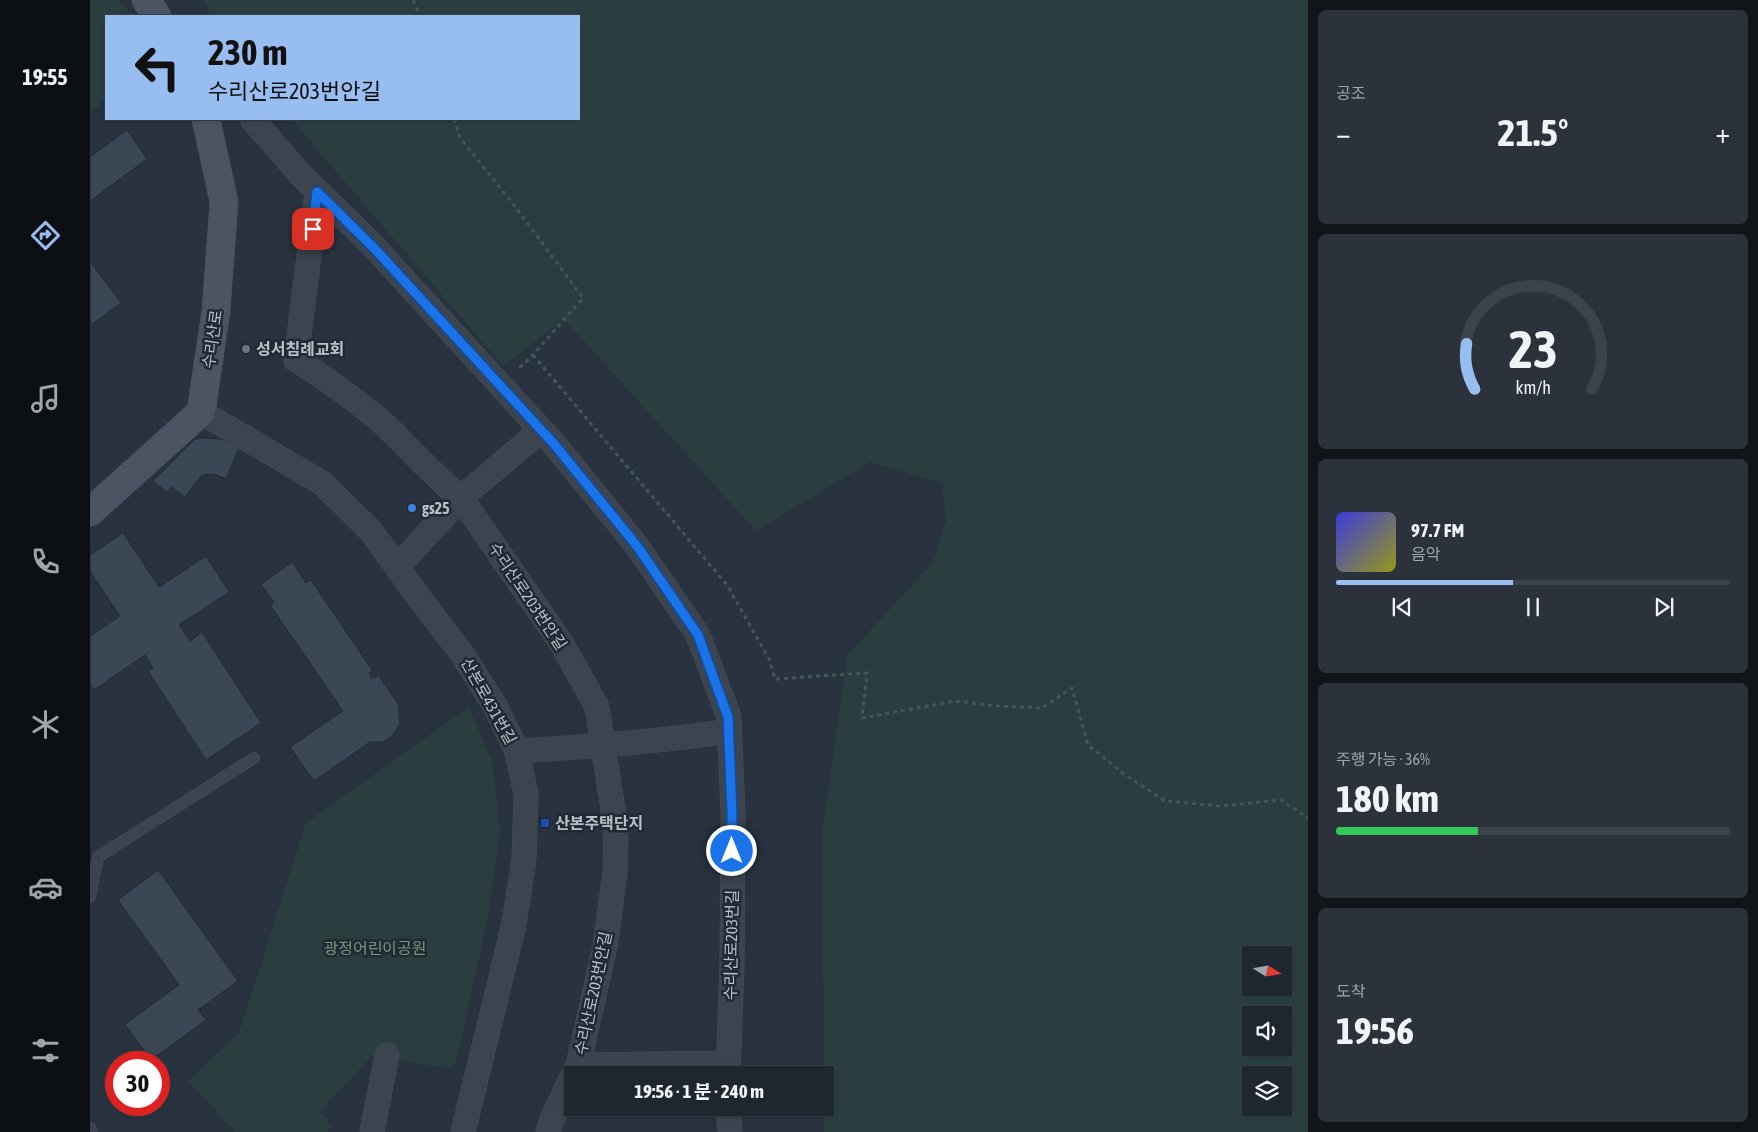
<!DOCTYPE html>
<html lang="ko">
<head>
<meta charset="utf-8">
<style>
	:root { --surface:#1e262f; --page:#2b323b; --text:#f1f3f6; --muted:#a1a5aa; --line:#3c434b; --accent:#98bdf0 }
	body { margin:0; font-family:"Asap Condensed","Noto Sans KR",sans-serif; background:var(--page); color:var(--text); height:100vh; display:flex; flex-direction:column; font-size:19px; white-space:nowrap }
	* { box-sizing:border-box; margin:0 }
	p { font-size:16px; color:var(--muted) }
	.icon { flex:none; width:28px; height:28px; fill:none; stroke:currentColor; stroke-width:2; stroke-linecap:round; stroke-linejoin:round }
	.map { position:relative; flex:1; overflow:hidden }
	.drawer { display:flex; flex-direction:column; gap:10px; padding:10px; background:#10151a; width:450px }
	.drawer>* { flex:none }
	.hud { position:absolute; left:15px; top:15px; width:475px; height:105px; border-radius:0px; box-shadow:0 1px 4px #0004,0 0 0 1px var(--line); background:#98bdf0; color:#111; overflow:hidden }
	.needle { width:32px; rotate:101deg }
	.buttons { position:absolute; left:1152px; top:946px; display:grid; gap:10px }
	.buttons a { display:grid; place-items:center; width:50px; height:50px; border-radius:0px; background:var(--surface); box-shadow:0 1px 4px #0004,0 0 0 1px var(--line); font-size:25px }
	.speed { position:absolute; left:15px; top:1051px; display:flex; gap:10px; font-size:25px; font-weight:700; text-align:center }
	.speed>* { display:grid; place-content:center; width:65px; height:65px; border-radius:50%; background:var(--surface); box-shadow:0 1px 4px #0004,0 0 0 1px var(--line); line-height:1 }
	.speed .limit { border:8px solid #d22; background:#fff; color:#111 }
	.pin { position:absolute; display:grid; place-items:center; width:42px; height:42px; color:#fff; margin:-21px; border-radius:10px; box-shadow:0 2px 8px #0006 }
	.me { position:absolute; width:55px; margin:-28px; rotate:0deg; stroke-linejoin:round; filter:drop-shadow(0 0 4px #0008) }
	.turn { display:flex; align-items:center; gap:18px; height:105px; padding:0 20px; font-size:22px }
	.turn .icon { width:65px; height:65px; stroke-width:2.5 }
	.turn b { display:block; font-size:35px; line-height:42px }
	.big { font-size:38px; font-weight:700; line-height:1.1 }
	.drawer .widget { flex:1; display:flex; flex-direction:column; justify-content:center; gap:8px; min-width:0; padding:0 18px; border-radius:8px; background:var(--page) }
	.drawer .dial { align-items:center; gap:0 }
	.dial svg { height:130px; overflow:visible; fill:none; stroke:var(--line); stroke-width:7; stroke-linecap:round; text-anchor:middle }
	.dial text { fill:var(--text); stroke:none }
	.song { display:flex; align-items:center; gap:15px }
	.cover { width:60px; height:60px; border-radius:8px; background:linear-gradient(135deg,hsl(240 70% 55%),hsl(60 70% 35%)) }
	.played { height:5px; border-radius:2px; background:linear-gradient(90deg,var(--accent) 45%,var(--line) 45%) }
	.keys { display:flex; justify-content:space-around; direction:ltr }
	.heat { display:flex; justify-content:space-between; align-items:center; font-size:28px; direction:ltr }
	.charge { height:8px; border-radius:4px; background:linear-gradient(90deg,#34c759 36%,var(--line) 0) }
	.trip { position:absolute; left:474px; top:1066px; width:270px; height:50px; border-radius:0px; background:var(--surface); box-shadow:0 1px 4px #0004,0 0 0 1px var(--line); font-weight:700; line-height:50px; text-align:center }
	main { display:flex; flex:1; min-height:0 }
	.dock { display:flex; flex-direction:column; width:90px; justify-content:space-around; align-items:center; background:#0c0f13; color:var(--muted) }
	.dock .icon { width:35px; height:35px }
	.dock .active { color:var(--accent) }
	.dock b { font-size:22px; color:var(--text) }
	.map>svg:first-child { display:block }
	.green { fill:#2a3e40; fill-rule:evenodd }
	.building { fill:#3b4755; stroke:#232c36 }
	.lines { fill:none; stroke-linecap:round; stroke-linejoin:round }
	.lane-casing { stroke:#464e58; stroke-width:12 }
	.street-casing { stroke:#464e58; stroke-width:25 }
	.secondary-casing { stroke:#464e58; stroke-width:29 }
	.path { stroke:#435758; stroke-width:3; stroke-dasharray:4 4; stroke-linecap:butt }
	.lane { stroke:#3c454f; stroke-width:11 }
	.street { stroke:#3c454f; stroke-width:24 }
	.secondary { stroke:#4a5462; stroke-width:28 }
	.route-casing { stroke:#114b97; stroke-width:12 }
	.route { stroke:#1a73e8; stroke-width:9 }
	.worship-dot { fill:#6b7280; stroke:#212a34; stroke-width:2 }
	.shop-dot { fill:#3f7fe0; stroke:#212a34; stroke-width:2 }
	.transit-dot { fill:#1a4fb4; stroke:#212a34; stroke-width:2 }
	.labels { text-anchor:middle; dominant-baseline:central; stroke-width:5; stroke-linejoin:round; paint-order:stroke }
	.street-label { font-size:16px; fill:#b9c0c9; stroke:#212a34 }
	.poi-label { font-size:16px; font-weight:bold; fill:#b9c0c9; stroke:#212a34; text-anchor:start }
	.park-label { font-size:16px; fill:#729879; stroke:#212a34 }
</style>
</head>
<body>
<main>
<nav class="dock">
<b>19:55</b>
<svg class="icon active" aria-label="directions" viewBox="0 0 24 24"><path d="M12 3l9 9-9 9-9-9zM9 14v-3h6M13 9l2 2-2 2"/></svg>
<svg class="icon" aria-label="music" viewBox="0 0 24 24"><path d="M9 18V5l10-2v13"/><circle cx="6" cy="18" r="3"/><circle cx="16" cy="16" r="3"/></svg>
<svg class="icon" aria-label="phone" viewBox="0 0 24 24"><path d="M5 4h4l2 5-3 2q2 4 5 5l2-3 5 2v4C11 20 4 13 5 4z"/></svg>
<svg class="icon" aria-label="climate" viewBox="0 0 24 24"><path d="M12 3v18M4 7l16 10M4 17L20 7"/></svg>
<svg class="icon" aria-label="car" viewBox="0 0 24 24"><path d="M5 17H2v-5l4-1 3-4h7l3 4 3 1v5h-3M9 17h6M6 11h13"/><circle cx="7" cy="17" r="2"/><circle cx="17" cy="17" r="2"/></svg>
<svg class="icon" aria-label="filters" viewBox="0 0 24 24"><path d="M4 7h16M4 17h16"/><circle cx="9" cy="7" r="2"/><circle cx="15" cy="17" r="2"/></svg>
</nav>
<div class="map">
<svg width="1218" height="1132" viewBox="0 0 1218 1132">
	<rect width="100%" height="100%" fill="#28333f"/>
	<path class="green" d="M 0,0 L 29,0 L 43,16 L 16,16 L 16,98 L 0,113 Z
		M 114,0 L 1218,0 L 1218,1132 L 734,1132 L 735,1075 L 734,1075 L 732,835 L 757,656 L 843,562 L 856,521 L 852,483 L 780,462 L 666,531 L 474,319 L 413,366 L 201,119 L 489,119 L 489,16 L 121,16 ZM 1161,955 L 1194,955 L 1194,988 L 1161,988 ZM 1161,1015 L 1194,1015 L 1194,1048 L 1161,1048 ZM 1161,1075 L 1194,1075 L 1194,1108 L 1161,1108 Z
		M 379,707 L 403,765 L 410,831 L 398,916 L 371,1041 L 363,1068 L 325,1063 L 297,1055 L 284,1054 L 230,1112 L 243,1126 L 237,1132 L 145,1132 L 98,1081 L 149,1033 L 216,823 Z"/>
	<path class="building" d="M 37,130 L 57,159 L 0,201 L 0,157 Z
		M 0,261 L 31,303 L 2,324 L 0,320 Z
		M 116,438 L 130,439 L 150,445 L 136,479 L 125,474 L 112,475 L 95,497 L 81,487 L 77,492 L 63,481 L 105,439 Z
		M 33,533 L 69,587 L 116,556 L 139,592 L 89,625 L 100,641 L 112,632 L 171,723 L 116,760 L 58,671 L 63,668 L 55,655 L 4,690 L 0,684 L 0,636 L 30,616 L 0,571 L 0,555 Z
		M 202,562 L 216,583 L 221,580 L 282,670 L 279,673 L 282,678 L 289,676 L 308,704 L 310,724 L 302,736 L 294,742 L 280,742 L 224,781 L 200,747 L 253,711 L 180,605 L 184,602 L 171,584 Z
		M 68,870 L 148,981 L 108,1010 L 116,1020 L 61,1060 L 35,1024 L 89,985 L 28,900 Z"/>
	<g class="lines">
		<g class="lane-casing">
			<path id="lane" d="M 0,897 L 8,857 L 164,758
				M 0,1128 L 2,1132"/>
		</g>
		<g class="street-casing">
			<path id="street" d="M 162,119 L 210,174 L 285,248 L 464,444 L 547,546 L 608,635 L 639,717 L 643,813 L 642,966 L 638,1075
				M 227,191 L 206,360 C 238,380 268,401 296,426 C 321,450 344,476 371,498 L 472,644 L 507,707 L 526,829 L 525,873 L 515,947 L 488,1065 L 483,1075
				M 111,412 L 232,483 L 281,531 L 327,595 L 373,655 L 405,706 L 427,751 L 436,795 L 434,859 L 424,924 L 373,1132
				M 307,567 L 371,498 L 451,430
				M 427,751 C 498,747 568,742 639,731
				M 488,1065 L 638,1063
				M 638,1108 L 640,1132
				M 282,1132 L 297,1055
				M 458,1132 L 461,1121 L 482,1077"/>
		</g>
		<g class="secondary-casing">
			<path id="secondary" d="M 56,0 L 67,16
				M 0,512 L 111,412 L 126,311 L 134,202 L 116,119"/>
		</g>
		<path class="path" d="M 323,0 L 330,16
			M 364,119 L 370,138 L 424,205 L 493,298 L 443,355 L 427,370
			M 443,355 L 637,585 L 679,659 L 685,679 L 777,673 L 772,718 L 865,701 L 906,706 L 952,708 L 982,688 L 998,745 L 1034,774 L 1075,801 L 1131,806 L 1191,800 L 1218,818"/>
		<use href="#lane" class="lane"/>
		<use href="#street" class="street"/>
		<use href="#secondary" class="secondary"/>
	</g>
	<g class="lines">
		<g class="route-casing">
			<path id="route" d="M 223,229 L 227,192 L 284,248 L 464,444 L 547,546 L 608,635 L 638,717 L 642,812 L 642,851"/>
		</g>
		<use href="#route" class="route"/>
	</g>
	<circle class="worship-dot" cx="156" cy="349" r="5"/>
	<circle class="shop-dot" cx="322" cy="508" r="5"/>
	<rect class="transit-dot" x="450" y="818" width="10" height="10" rx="2.5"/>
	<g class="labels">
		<g class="street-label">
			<text transform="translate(122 339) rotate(-82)">수리산로</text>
			<text transform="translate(438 596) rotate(56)">수리산로203번안길</text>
			<text transform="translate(399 701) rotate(61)">산본로431번길</text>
			<text transform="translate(641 945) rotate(-89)">수리산로203번길</text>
			<text transform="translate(503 993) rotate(-78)">수리산로203번안길</text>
		</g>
		<g class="poi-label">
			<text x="166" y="349">성서침례교회</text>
			<text x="332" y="508">gs25</text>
			<text x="465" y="823">산본주택단지</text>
		</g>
		<g class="park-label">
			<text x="285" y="948">광정어린이공원</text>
		</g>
	</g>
</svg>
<div class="buttons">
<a><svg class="needle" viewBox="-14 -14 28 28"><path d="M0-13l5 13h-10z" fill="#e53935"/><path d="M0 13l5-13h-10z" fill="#a1a5aa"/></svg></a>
<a><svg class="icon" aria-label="sound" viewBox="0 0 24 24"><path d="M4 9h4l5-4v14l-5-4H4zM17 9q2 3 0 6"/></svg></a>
<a><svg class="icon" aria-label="layers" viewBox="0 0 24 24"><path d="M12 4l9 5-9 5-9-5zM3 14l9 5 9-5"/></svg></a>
</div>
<div class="speed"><div class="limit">30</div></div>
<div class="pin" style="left:223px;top:229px;background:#d93025"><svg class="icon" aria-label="arrive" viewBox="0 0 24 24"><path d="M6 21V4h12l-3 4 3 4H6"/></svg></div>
<svg class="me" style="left:642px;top:851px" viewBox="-20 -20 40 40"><circle r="17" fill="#1a73e8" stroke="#fff" stroke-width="3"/><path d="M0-11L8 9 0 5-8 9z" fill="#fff"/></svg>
<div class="trip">19:56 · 1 분 · 240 m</div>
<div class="hud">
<div class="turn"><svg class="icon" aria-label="left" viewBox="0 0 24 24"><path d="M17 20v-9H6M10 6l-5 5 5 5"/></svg><div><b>230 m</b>수리산로203번안길</div></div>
</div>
</div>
<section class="drawer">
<div class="widget"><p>공조</p>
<div class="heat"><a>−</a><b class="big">21.5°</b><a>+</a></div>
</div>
<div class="widget dial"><svg viewBox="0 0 100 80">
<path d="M14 69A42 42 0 1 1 86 69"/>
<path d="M14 69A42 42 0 0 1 9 41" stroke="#98bdf0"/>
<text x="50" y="56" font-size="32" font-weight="700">23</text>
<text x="50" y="72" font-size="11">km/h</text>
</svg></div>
<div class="widget">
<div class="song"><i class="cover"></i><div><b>97.7 FM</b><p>음악</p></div></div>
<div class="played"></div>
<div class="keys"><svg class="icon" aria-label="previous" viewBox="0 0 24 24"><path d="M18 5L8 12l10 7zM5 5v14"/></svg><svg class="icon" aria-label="pause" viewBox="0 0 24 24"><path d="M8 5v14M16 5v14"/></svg><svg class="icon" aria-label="next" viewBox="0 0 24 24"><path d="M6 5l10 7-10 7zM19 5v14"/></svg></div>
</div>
<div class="widget"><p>주행 가능 · 36%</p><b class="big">180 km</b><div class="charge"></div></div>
<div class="widget"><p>도착</p><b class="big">19:56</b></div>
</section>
</main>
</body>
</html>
